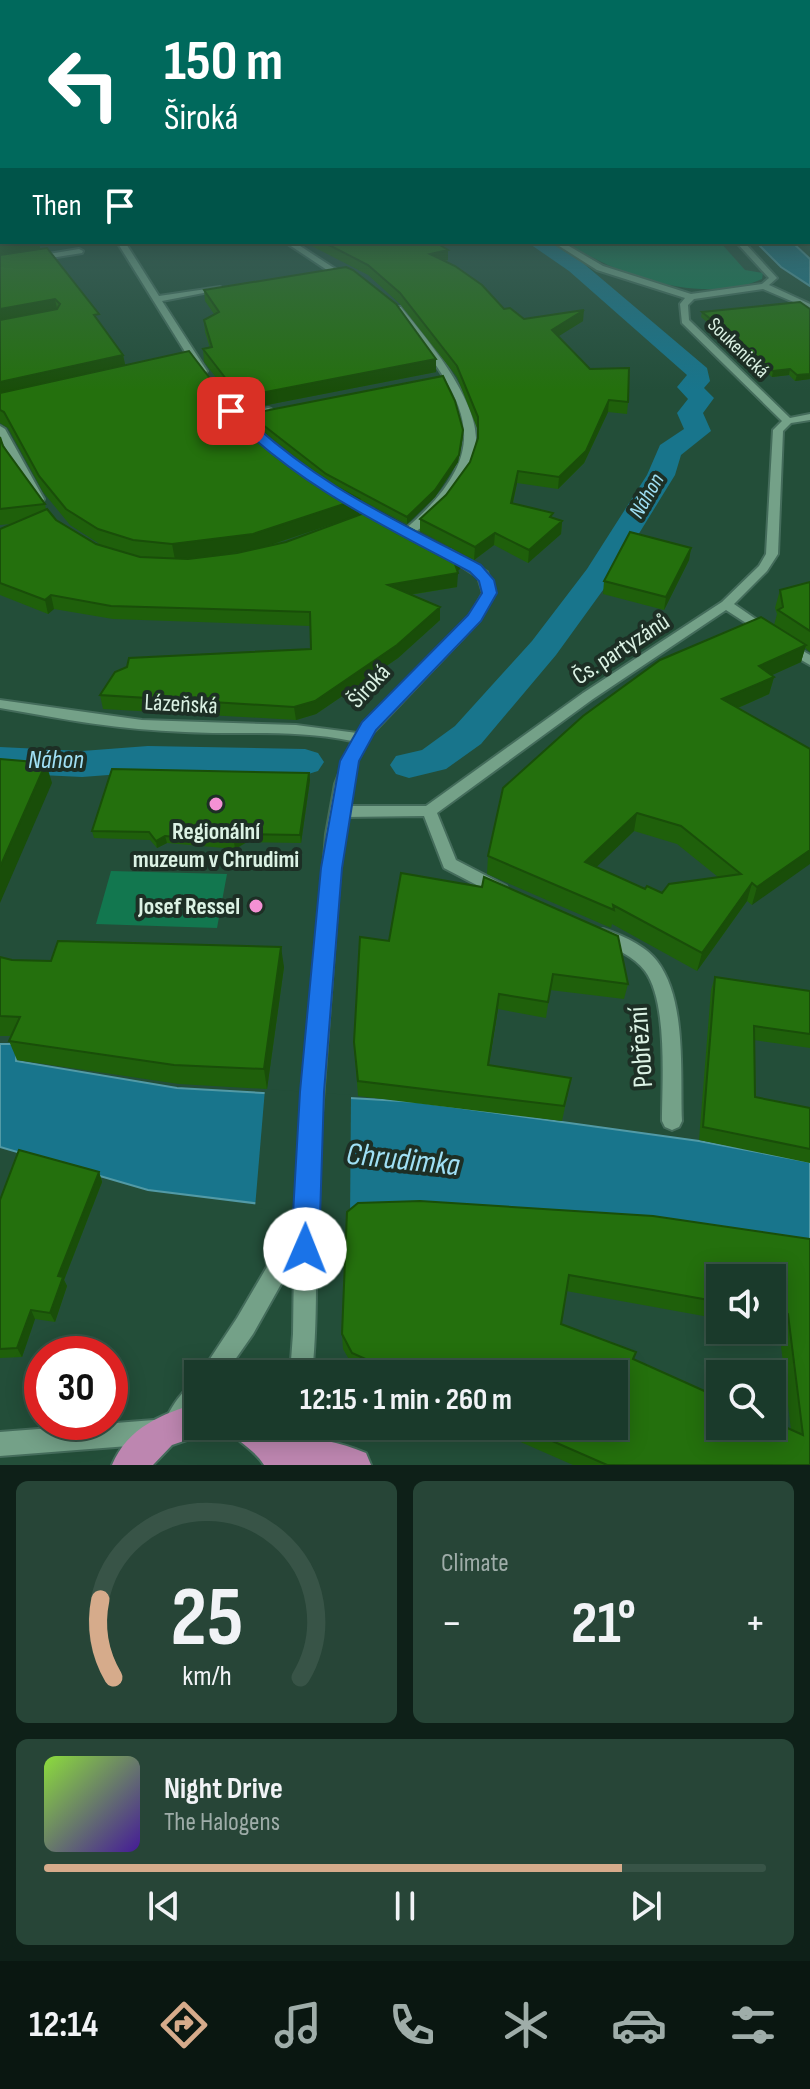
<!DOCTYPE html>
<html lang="en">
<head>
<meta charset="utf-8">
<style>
	:root { --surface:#1a3a2b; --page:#274537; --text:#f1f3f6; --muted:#9fada9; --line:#385447; --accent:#d6ab8b }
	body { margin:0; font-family:"Sofia Sans Condensed",sans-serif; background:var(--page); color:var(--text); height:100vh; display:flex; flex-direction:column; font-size:30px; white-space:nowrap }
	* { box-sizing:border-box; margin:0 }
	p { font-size:26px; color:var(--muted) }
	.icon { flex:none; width:44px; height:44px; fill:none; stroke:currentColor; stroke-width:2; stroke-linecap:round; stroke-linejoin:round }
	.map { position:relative; height:1465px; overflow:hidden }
	.panel { display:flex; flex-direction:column; gap:16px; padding:16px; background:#0e2018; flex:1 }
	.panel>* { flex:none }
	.hud { position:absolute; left:0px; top:0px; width:810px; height:244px; box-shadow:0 4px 20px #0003,0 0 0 2px var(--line); background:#00695c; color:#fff; overflow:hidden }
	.controls { position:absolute; left:706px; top:1264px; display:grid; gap:16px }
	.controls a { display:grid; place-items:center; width:80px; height:80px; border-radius:0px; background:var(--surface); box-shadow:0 4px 20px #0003,0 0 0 2px var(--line); font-size:40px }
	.speed { position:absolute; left:24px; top:1336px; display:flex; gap:16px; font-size:40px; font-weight:700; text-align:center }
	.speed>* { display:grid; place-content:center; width:104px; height:104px; border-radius:50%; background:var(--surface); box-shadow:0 4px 20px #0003,0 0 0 2px var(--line); line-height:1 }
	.speed .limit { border:12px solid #d22; background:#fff; color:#111 }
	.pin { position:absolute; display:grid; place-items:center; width:68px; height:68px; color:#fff; margin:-34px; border-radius:16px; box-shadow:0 4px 12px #0006 }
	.me { position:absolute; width:88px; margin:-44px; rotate:1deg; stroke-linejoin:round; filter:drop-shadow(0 0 6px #0008) }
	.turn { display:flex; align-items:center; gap:28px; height:168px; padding:0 32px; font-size:36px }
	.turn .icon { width:104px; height:104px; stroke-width:2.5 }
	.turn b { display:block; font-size:56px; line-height:68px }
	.then { display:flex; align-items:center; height:76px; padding:0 32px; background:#0003; gap:16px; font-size:30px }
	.big { font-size:60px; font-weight:700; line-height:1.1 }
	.panel .widget { flex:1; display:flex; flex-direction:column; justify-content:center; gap:12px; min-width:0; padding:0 28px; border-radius:12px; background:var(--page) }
	.panel .dial { align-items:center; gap:0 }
	.dial svg { height:208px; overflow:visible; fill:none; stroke:var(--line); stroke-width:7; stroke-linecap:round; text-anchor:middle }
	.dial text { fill:var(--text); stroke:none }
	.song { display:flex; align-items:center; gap:24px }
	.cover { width:96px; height:96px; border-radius:12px; background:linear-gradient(135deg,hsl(90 70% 55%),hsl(260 70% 35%)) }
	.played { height:8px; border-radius:4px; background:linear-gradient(90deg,var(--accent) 80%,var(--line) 80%) }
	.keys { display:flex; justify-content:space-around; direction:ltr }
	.heat { display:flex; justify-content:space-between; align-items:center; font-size:44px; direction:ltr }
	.panel .tiles { flex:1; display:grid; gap:16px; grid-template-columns:1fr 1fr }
	.widget:last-child { grid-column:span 2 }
	.trip { position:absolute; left:184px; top:1360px; width:444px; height:80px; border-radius:0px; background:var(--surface); box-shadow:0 4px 20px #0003,0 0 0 2px var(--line); font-weight:700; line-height:80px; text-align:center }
	.tabs { display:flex; height:128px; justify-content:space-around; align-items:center; background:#0a1711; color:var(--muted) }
	.tabs .icon { width:56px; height:56px }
	.tabs .selected { color:var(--accent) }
	.tabs b { font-size:36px; color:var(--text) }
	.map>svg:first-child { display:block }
	.green { fill:#12774f }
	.water { fill:#18758c; stroke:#529aa6; stroke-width:2 }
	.pier { fill:#234e39 }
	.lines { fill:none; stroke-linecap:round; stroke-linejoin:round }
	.canal { fill:#18758c; fill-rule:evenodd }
	.minor-casing { stroke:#446c5b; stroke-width:4 }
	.major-casing { stroke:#446c5b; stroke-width:4 }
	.minor { fill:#74a188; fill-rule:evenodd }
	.major { fill:#bd86b0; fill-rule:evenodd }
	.wall { fill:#1f600b; fill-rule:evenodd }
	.shaded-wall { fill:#194e09 }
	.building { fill:#24700d; stroke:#194e09; stroke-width:2; fill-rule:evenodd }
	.route { fill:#1a73e8; stroke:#114b97; stroke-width:2 }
	.poi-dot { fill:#f491d4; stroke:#1d2f25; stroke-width:3 }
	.labels { text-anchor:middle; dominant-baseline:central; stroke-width:8; stroke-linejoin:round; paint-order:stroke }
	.far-street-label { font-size:20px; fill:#dbf2e4; stroke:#1d2f25 }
	.far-water-label { font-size:22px; font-style:italic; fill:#a0e0f5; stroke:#1d2f25 }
	.street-label { font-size:24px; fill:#dbf2e4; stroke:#1d2f25 }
	.poi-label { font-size:24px; font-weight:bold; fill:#dbf2e4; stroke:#1d2f25 }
	.water-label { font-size:26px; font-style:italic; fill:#a0e0f5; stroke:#1d2f25 }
	.near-street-label { font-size:28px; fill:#dbf2e4; stroke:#1d2f25 }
	.near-water-label { font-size:32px; font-style:italic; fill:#a0e0f5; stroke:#1d2f25 }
</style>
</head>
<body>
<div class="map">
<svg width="810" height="1465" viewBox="0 0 810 1465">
	<rect width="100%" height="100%" fill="#234e39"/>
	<path class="green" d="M 565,242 L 720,242 L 745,270 L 763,273 L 762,279 C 702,306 617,275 565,242 Z
		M 111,871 L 227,874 L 217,928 L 96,924 Z"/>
	<path class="water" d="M 756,242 L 792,242 L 810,259 L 810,286 L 781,267 Z
		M 0,1044 L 17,1044 L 16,1061 L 177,1088 L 419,1102 L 699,1141 L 810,1162 L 810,1255 L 358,1216 L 148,1190 L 0,1147 Z"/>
	<path class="pier" d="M 265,1089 L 351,1095 L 350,1220 L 255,1208 Z"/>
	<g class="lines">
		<path class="canal" d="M 527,242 L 550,242 L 583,263 L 707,368 L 710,381 L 704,388 L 714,398 L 703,413 L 711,431 L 681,455 L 675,475 L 611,579 L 556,655 L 481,744 L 446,769 L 409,778 L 396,774 L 390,765 L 396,756 L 422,750 L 455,726 L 532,641 L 587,569 L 647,475 L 660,445 L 684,429 L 677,413 L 688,399 L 677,387 L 687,375 L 569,271 Z
			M 148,746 L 305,749 L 318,753 L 324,762 L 318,771 L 305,775 L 148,772 L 82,777 L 0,773 L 0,747 L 82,751 Z"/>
		<g class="minor-casing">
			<path id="minor" d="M 808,202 L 810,202 L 810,206 L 808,206 Z
				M 117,242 L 125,242 L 159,296 L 220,287 L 224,289 L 162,301 L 207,371 L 205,373 L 197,371 Z
				M 285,242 L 294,242 L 337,270 L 330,272 Z
				M 553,242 L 562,242 L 603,266 L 691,294 L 762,284 L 769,278 L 736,242 L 744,242 L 777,278 L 769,285 L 810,304 L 810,309 L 763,289 L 694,299 L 688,305 L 689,320 L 790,418 L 810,414 L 810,420 L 791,423 L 783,431 L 778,554 L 767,571 L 734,604 L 773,631 L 767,635 L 763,634 L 726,610 L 593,699 L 437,813 L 456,860 L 506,886 L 508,890 L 506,894 L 500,896 L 494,894 L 444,868 L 424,816 L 344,817 L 317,1180 C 314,1245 319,1310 312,1374 L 290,1374 L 293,1334 L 294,1261 L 253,1334 L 225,1374 L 200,1374 L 237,1318 L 295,1219 L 326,834 L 335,784 L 352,741 C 296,729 240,735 185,732 C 122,730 61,719 0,708 L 0,700 L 142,720 L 296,725 L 357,733 L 470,616 L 483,593 L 478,577 L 440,552 L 442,550 L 450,550 L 487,572 L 495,593 L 479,621 L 366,740 L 357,760 L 345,806 L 426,806 L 583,693 L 722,602 L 759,566 L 766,554 L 773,430 L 782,421 L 682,323 L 680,304 L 685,298 L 597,270 Z
				M 79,249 L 83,251 L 82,253 L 0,266 L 0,262 Z
				M 395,307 L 401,307 C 426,337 477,399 476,439 C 475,462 461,483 447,499 C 437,513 423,530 407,536 L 403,535 L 403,531 C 506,444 462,398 394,309 Z
				M 268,408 L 271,409 L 271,413 L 237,420 L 232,417 Z
				M 0,426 L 5,429 L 44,499 L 43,501 L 39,502 L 34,499 L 0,438 Z
				M 787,642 L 810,655 L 810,665 L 782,649 L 781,646 Z
				M 603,929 C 621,935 645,945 657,961 C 687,1000 680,1074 682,1121 L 679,1127 L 672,1130 L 665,1127 L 662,1121 C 662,1083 668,1002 645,971 C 634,956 614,948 597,941 L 595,936 L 597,931 Z
				M 198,1381 C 198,1402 200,1423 177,1433 L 169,1429 L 165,1421 C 171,1407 184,1387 198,1381 Z
				M 154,1420 L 162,1424 L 166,1432 L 162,1440 L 154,1444 L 0,1456 L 0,1432 Z"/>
		</g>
		<g class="major-casing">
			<path id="major" d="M 198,1403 L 198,1426 L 212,1426 L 210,1432 L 172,1445 L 153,1465 L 112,1465 C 128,1427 162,1414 198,1403 Z
				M 228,1426 L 276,1426 L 284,1436 C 312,1437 340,1442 366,1453 L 371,1465 L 264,1465 C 254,1448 236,1443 228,1426 Z"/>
		</g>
		<use href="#minor" class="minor"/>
		<use href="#major" class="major"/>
	</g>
	<path class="wall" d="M 0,185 L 2,185 L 2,242 L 39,242 L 40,249 L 101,324 L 123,355 L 125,365 L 241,419 L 314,475 L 326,481 L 250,421 L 249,414 L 463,437 L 458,462 L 435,497 L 407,524 L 359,499 L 359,515 L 265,547 L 461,556 L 460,569 L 457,571 L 457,587 L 410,595 L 440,607 L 440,620 L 398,658 L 316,714 L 296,720 L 103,709 L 100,695 L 311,649 L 310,626 L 113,619 L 54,609 L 48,614 L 0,595 L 0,529 L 11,524 L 0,525 L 0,437 L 3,446 L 45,504 L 46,510 L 56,520 L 96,544 L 101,545 L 70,525 L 43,492 L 8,428 L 0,423 ZM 246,551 L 237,553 L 186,559 Z
		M 304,242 L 442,242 L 437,243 L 448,250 L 448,260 L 445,261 L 504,309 L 524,319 L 583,321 L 558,336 L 590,369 L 628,402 L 627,414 L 608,412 L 584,463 L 558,489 L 517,483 L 513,503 L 562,521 L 561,534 L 528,563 L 494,545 L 474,560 L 420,531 L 420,519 L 446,495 L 470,462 L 478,440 L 477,428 L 457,377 L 400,304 L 368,275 Z
		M 204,290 L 436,359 L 436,372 L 241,410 L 204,362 L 203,349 L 210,348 L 205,332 L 204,320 L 214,314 L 205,301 Z
		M 702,312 L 810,379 L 795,381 L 789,375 L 772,377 L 701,317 Z
		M 691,548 L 689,560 L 664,610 L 603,594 L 604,581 Z
		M 810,582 L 810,652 L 805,648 L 801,662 L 772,675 L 774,677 L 769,694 L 738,708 L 810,749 L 752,905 L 747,901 L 697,971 L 612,924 L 611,928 L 487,874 L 488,856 L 774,625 L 777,614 L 775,608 L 780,590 ZM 634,831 L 677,844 L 718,877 L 662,893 L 645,889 L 596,867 Z
		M 310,780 L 301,843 L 247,842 L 235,849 L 167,843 L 157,848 L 150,840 L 94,838 L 92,831 Z
		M 360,937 L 628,984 L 624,999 L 550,990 L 546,1018 L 498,1009 L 489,1065 L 568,1093 L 562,1121 L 358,1096 L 354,1042 Z
		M 0,957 L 12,960 L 51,961 L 284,967 L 267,1089 L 179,1084 L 17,1060 L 9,1041 L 11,1036 L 0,1036 Z
		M 715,977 L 810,991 L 810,1048 L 754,1040 L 755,1097 L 810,1108 L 810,1163 L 699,1140 L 711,990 Z
		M 99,1172 L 102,1182 L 64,1280 L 67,1286 L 55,1322 L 35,1319 L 22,1357 L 0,1358 L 0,1200 Z
		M 347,1212 L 810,1239 L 810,1465 L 573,1465 L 484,1426 L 614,1426 L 614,1374 L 366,1374 L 354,1368 L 343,1349 L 342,1334 ZM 720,1278 L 772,1278 L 772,1328 L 779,1329 L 791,1430 L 633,1359 L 561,1324 L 566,1291 L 720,1319 Z"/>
	<path class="shaded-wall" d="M 22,242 L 39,242 L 41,252 L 0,259 L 0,246 Z
		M 448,250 L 448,260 L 430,264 L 430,254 Z
		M 55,299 L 58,313 L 0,323 L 0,309 Z
		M 584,310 L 583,321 L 551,341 L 552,330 Z
		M 123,355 L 126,369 L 0,398 L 0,382 Z
		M 436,359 L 436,372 L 241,410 L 240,397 Z
		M 790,369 L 789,375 L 772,377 L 773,371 Z
		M 810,374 L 810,379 L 795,381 L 797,375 Z
		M 609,400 L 608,412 L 584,463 L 558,489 L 559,477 Z
		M 463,430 L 458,462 L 435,497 L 407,524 L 407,517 Z
		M 518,471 L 517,483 L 510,515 L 511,503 Z
		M 359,499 L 359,515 L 255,550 L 175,560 L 172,544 Z
		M 562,521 L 561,534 L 528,563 L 529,550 Z
		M 495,533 L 494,545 L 474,560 L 475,547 Z
		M 691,548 L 689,560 L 664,610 L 666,597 Z
		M 461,556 L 460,569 L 454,574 L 454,561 Z
		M 458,573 L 457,587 L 388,598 L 388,585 Z
		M 51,595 L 54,609 L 48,614 L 45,600 Z
		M 440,607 L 440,620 L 398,658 L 316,714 L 296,720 L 294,707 Z
		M 806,645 L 801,662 L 754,683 L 759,666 Z
		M 774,677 L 769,694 L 717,717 L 722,699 Z
		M 46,763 L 52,783 L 0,903 L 0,867 Z
		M 309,773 L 310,780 L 301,843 L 300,835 Z
		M 637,813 L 634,831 L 583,880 L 585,862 Z
		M 246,834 L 247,842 L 235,849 L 234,842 Z
		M 165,836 L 167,843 L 157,848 L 156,841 Z
		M 810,850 L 810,864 L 752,905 L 757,887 Z
		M 752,883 L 747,901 L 697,971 L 702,953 Z
		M 281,947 L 284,967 L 267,1089 L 264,1069 Z
		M 499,994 L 498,1009 L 486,1080 L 488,1065 Z
		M 99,1172 L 102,1182 L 64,1280 L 67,1286 L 55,1322 L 50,1313 L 58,1276 Z
		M 31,1310 L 35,1319 L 22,1357 L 17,1348 Z"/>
	<path class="building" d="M 0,185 L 2,185 L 2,242 L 22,242 L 0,246 L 0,200 L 2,192 L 0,192 Z
		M 323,242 L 435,242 L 448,250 L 430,254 L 455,266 L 482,285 L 504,309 L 510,308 L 524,319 L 584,310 L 552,330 L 590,369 L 629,368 L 628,402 L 609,400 L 586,451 L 559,477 L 518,471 L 511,503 L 553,513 L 550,517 L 562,521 L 529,550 L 495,533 L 475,547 L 420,519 L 446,495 L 470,462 L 478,438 L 478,417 L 457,366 L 400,293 L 368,265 Z
		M 47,248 L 99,314 L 94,315 L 123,355 L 0,382 L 0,320 L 57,309 L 60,304 L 55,299 L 0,309 L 0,255 Z
		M 346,267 L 353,270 L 396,304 L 436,359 L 240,397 L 203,349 L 212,347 L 204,320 L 219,312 L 204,290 Z
		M 800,302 L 810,309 L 810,374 L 797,375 L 790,369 L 773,371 L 702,312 Z
		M 189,351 L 241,419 L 314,475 L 359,499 L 253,534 L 172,544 L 133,540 L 98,529 L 66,509 L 39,476 L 4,412 L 0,410 L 0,393 Z
		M 443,376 L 455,401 L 463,430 L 459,455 L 435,490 L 407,517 L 326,474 L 249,414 Z
		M 0,437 L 3,446 L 45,504 L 0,509 Z
		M 47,509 L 56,520 L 96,544 L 140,557 L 188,559 L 237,553 L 286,542 L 375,509 L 461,556 L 454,561 L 458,573 L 388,585 L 440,607 L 397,645 L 315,701 L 294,707 L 100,695 L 115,672 L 127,667 L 129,658 L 311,649 L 310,612 L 111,606 L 51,595 L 45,600 L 0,583 L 0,529 Z
		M 630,532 L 691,548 L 666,597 L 604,581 Z
		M 810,582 L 810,631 L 778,610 L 783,607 L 780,590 Z
		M 761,617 L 806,645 L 759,666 L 774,677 L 722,699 L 810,749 L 810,850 L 757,887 L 752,883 L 702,953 L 613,905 L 614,910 L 488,856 L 503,788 L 583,716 L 660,660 ZM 637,813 L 681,826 L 741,874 L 669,884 L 662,893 L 647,886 L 645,889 L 585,862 Z
		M 0,759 L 46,763 L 0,867 Z
		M 112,769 L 309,773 L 300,835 L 246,834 L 234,842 L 165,836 L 156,841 L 149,832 L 92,831 Z
		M 401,873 L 482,887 L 484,877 L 618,936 L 628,984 L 553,974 L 548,1002 L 499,994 L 488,1065 L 571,1078 L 564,1106 L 358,1081 L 354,1042 L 360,937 L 389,941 Z
		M 58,941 L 281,947 L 264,1069 L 174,1065 L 9,1041 L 20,1017 L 0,1016 L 0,957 L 12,960 L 51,961 Z
		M 715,977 L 810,991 L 810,1034 L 754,1026 L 755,1097 L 810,1108 L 810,1149 L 703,1127 Z
		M 19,1150 L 99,1172 L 58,1276 L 63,1277 L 50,1313 L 31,1310 L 17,1348 L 0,1349 L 0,1200 Z
		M 420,1201 L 653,1216 L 810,1239 L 810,1465 L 607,1465 L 518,1426 L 614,1426 L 614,1374 L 399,1374 L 352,1353 L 342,1334 L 347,1212 L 358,1203 ZM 569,1275 L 720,1302 L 720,1278 L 772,1278 L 772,1311 L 788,1314 L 803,1435 L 772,1421 L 772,1426 L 720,1426 L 720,1398 L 633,1359 L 636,1352 L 561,1324 Z"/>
	<linearGradient id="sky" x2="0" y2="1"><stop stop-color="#132b1f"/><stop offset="0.47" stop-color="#3f635f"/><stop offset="1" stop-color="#3f635f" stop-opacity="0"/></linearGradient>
	<rect width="810" height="390" fill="url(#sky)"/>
	<path class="route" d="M 227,408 L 236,408 C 311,482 389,517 481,565 L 494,580 L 497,593 L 481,621 L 376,730 L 359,761 L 342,868 L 324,1092 L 319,1249 L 315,1258 L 305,1262 L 295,1258 L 291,1249 L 300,1092 L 321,868 L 340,761 L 362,722 L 468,615 L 482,593 L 479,581 L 470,572 C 379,523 302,488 227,414 Z"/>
	<g class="poi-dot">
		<circle cx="216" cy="804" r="8"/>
		<circle cx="256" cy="906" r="8"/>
	</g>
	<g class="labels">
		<g class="far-street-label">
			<text transform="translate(738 348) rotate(44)">Soukenická</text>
		</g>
		<g class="far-water-label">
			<text transform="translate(647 496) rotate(-60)">Náhon</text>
		</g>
		<g class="street-label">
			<text transform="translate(621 649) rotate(-33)">Čs. partyzánů</text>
			<text transform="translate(369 686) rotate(-47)">Široká</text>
			<text transform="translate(181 704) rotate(3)">Lázeňská</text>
		</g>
		<g class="poi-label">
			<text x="216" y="831">Regionální<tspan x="216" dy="28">muzeum v Chrudimi</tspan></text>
			<text x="240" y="906" text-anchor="end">Josef Ressel</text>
		</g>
		<g class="water-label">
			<text x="56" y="760">Náhon</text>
		</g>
		<g class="near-street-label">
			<text transform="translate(641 1047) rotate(-94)">Pobřežní</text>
		</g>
		<g class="near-water-label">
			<text transform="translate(403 1160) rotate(6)">Chrudimka</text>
		</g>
	</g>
</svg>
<div class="controls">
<a><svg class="icon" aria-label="sound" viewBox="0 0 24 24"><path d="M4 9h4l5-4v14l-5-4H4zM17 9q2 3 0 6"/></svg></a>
<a><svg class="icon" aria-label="search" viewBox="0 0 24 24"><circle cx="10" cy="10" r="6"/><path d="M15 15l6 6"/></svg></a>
</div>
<div class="speed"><div class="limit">30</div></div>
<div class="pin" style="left:231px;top:411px;background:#d93025"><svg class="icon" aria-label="arrive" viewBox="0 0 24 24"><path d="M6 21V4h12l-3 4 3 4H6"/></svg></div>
<svg class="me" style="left:305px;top:1249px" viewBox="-20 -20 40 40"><circle r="19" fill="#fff"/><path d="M0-13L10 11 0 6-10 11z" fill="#1a73e8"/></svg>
<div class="trip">12:15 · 1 min · 260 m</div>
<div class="hud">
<div class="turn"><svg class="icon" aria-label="left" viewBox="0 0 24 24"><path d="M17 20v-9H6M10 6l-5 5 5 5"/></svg><div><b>150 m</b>Široká</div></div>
<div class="then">Then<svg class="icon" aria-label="arrive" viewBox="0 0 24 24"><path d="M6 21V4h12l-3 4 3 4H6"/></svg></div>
</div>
</div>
<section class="panel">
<div class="tiles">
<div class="widget dial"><svg viewBox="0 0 100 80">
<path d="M14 69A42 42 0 1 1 86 69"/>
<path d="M14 69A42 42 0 0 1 9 39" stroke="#d6ab8b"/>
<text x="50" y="56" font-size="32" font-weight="700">25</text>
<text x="50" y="72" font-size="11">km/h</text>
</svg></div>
<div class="widget"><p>Climate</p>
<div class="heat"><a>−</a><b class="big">21°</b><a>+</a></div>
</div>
<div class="widget">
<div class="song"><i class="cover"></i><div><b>Night Drive</b><p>The Halogens</p></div></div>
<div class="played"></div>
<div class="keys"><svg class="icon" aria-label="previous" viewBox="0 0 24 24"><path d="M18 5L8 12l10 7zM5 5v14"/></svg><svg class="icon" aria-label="pause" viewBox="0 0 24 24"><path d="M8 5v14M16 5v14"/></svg><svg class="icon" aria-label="next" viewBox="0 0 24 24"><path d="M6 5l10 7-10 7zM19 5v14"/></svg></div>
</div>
</div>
</section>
<nav class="tabs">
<b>12:14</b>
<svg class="icon selected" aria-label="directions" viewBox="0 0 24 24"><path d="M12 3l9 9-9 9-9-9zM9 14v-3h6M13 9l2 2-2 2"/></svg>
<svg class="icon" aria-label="music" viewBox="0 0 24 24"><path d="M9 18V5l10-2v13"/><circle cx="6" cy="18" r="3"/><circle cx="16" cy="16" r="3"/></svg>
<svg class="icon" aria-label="phone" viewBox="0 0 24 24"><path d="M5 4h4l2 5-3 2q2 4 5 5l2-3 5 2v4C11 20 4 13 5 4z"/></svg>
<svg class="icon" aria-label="climate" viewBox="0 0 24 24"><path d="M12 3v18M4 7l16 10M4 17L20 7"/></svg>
<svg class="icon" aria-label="car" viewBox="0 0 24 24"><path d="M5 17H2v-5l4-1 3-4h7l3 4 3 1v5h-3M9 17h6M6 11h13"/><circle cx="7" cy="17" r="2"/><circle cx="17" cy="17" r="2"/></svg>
<svg class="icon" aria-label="filters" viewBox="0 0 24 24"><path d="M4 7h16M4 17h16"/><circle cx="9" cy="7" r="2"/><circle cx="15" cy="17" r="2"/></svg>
</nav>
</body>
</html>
